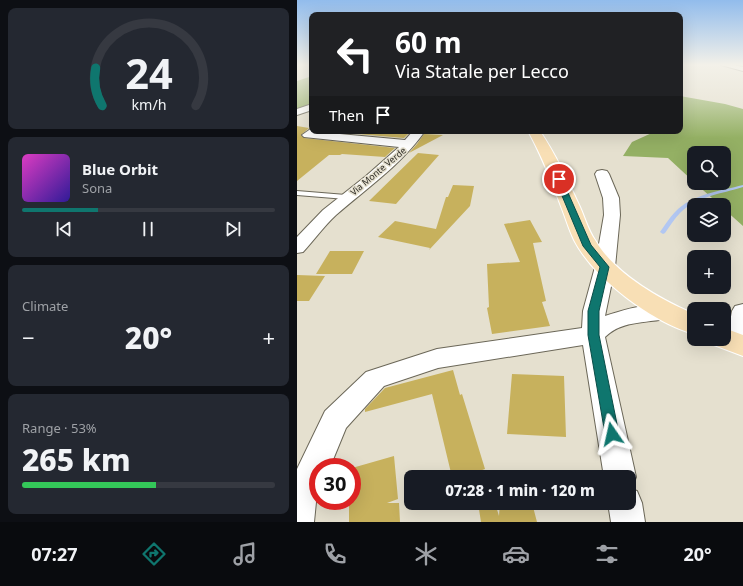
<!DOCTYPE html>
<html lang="en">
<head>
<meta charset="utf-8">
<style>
	:root { --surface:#171b24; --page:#242831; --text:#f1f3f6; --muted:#9ea1a6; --line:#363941; --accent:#0f766e }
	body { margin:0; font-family:"Noto Sans",sans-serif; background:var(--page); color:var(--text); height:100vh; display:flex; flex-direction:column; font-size:15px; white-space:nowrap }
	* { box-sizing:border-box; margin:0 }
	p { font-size:13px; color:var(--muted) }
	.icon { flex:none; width:22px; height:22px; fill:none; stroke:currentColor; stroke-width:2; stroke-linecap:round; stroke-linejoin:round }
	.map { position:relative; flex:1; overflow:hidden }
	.panel { display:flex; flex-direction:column; gap:8px; padding:8px; background:#0d0f14; width:297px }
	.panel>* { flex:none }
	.banner { position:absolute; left:12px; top:12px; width:374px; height:122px; border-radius:8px; box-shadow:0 4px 16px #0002; background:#202124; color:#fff; overflow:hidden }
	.tools { position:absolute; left:390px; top:146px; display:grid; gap:8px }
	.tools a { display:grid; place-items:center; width:44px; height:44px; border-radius:8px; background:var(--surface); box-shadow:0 4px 16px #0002; font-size:20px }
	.speed { position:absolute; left:12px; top:458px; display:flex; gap:8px; font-size:20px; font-weight:700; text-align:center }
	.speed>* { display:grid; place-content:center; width:52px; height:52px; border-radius:50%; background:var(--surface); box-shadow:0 4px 16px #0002; line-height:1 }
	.speed .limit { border:6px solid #d22; background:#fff; color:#111 }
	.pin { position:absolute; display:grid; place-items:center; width:34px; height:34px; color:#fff; margin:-17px; border:2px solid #fff; border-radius:50%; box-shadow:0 1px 4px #0007 }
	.me { position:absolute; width:44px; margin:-22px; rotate:349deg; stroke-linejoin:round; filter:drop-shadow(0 0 3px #0008) }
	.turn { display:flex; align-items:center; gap:14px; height:84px; padding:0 20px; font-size:18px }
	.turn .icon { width:52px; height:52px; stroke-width:2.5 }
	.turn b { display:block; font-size:28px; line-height:34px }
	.then { display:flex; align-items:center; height:38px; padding:0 20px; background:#0003; gap:8px; font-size:15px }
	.big { font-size:30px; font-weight:800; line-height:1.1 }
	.panel .widget { flex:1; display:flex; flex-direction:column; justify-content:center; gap:6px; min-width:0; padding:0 14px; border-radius:8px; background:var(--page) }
	.panel .dial { align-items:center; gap:0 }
	.dial svg { height:104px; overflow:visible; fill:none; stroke:var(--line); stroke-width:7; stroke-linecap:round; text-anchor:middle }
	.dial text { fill:var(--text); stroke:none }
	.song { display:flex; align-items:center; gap:12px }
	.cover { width:48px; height:48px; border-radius:6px; background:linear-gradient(135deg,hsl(310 70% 55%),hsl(250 70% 35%)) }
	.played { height:4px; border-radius:2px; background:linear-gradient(90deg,var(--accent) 30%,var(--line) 30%) }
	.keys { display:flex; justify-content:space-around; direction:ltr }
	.heat { display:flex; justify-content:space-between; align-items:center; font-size:22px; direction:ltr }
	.charge { height:6px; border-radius:3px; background:linear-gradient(90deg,#34c759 53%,var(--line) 0) }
	.trip { position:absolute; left:107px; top:470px; width:232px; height:40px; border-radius:8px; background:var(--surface); box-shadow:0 4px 16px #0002; font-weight:800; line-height:40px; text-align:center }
	.menu { display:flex; height:64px; justify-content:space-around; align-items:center; background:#090b0e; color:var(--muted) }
	.menu .icon { width:28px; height:28px }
	.menu .selected { color:var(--accent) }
	.menu b { font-size:18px; color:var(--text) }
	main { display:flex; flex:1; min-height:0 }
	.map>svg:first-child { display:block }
	.forest { fill:#94b064 }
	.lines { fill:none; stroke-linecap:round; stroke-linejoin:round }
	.stream { fill:#b2c7f2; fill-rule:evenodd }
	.building { fill:#c7b15d }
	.lane-casing { stroke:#6b6758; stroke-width:2 }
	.street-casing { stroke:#6b6758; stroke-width:2 }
	.primary-casing { stroke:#fff; stroke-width:2 }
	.lane { fill:#fff; fill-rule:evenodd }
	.street { fill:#fff; fill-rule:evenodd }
	.primary { fill:#f8dfb5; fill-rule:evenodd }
	.route { fill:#0f766e; stroke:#0a4d48 }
	.labels { text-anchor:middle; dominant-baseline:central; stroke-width:3; stroke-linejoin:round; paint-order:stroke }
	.far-street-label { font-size:9px; fill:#2b2923; stroke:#e5e0cf }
</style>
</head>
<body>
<main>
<section class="panel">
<div class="widget dial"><svg viewBox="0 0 100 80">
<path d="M14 69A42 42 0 1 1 86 69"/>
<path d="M14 69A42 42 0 0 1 9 40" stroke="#0f766e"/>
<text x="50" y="56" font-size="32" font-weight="700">24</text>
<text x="50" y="72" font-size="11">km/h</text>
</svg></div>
<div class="widget">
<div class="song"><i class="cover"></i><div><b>Blue Orbit</b><p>Sona</p></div></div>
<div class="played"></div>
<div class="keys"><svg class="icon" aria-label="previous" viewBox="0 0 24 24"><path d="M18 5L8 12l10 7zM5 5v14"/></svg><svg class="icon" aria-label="pause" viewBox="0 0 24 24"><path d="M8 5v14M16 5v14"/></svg><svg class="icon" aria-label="next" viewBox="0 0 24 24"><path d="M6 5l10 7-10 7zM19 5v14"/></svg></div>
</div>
<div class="widget"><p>Climate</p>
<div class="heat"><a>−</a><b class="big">20°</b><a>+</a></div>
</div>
<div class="widget"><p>Range · 53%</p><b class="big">265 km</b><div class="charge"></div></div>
</section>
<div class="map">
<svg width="446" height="522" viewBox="0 0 446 522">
	<rect width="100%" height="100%" fill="#e5e0cf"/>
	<path class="forest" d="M 15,76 L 15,103 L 0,110 L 0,81 Z
		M 383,96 L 428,104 L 446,109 L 446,226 L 427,209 L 427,205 L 423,205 L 398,183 L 427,183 L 427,153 L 397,153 L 397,182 L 371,158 L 326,156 L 335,142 L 357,132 L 356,131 L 383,131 Z"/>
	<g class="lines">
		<path class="stream" d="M 446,185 L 446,187 C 424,194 400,196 383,213 C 377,219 373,226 368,233 L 366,234 L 363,232 C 368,225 372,218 378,212 C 395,194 423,191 446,185 Z"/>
	</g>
	<path class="building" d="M 0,126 L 12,128 L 4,135 L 7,138 L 98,148 L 88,157 L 45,154 L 43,155 L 32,155 L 0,181 Z
		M 39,131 L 81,131 L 112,133 L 107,138 L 37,132 Z
		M 127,134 L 146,135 L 112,153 L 120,144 Z
		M 121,153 L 142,155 L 99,204 L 72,201 Z
		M 156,185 L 177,186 L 173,206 L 132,250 L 133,248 L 81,237 L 98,221 L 139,229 L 149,197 L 151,197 Z
		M 233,220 L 245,242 L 236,243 L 249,301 L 245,302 L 253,326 L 195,334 L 190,308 L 192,307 L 190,264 L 223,262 L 207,224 Z
		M 33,251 L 67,251 L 55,274 L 19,274 Z
		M 0,275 L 28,276 L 12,301 L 0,301 Z
		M 156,370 L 163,395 L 165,394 L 188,469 L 166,477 L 155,477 L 135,394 L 68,412 L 68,409 L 88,388 Z
		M 215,374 L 267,376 L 269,437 L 210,434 Z
		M 97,456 L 101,499 L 90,503 L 102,503 L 103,522 L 52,522 L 52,501 L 55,501 L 55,468 Z
		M 181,503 L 198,503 L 202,516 L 203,503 L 235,503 L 240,522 L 184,522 Z"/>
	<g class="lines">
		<g class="lane-casing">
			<path id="lane" d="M 0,191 L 49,195 L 53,197 L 49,199 L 0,195 Z"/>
		</g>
		<g class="street-casing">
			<path id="street" d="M 424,65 L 437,65 L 446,67 L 446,71 Z
				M 15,104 L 15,110 L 0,115 L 0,109 Z
				M 15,128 L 15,131 L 22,131 L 21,132 L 108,140 L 116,131 L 128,131 C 105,164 70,188 39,215 C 27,226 17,240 6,252 L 0,253 L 0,237 L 26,210 L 69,176 L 102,147 L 7,137 L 5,135 Z
				M 305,170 L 310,171 L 312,174 L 322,198 L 323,215 L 318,267 L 308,316 C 329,309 354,301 376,307 L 379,312 L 376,317 C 353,324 326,319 308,337 L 339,477 L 334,489 L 340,491 L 345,503 L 348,522 L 314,522 L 311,503 L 332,503 L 332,477 L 307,477 L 286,345 L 141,368 L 87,386 L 49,428 L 33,467 L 21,467 L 21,497 L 19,502 L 17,522 L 0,522 L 0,469 L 28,411 L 69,372 L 140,349 L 285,328 L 286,311 L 298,267 L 307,215 L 306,198 L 298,174 L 300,171 Z
				M 446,304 L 446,351 L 441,353 L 433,350 L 429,344 L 435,311 L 438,306 Z"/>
		</g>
		<g class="primary-casing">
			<path id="primary" d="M 231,131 L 243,131 C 259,155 271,181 283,207 C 288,218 291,230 298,240 C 319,275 361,298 397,314 L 397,334 C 355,322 297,279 277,240 C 272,230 269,219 265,209 C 255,182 245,156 231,131 Z
				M 427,328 L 446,335 L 446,356 L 417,345 L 414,339 L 427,339 Z"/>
		</g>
		<use href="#lane" class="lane"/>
		<use href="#street" class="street"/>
		<use href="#primary" class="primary"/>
	</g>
	<linearGradient id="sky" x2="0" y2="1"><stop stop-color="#92bcec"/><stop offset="0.47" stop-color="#f3f1e9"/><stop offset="1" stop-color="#f3f1e9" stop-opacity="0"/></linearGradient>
	<rect width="446" height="138" fill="url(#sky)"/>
	<path class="route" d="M 262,177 L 265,179 L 294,245 L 312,267 L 302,311 L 302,335 L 322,434 L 320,439 L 315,441 L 310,439 L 308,434 L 291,335 L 291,311 L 303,267 L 286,246 L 258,179 Z"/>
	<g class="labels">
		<g class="far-street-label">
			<text transform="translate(81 171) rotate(-40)">Via Monte Verde</text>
		</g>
	</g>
</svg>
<div class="tools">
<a><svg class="icon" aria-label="search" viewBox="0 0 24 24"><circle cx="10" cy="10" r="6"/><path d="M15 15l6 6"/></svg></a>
<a><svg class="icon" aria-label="layers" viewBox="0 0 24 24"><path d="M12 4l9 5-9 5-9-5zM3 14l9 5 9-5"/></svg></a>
<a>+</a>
<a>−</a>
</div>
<div class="speed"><div class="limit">30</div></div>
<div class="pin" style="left:262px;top:179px;background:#d93025"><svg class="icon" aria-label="arrive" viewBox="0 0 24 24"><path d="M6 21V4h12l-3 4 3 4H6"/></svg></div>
<svg class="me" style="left:315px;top:434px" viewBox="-20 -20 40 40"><path d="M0-17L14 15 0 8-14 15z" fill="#0f766e" stroke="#fff" stroke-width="4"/></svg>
<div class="trip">07:28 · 1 min · 120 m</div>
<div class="banner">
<div class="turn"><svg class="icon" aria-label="left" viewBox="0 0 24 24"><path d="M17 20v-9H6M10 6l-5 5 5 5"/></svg><div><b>60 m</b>Via Statale per Lecco</div></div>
<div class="then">Then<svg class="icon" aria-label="arrive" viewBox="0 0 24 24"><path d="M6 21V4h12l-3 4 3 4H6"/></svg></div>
</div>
</div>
</main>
<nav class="menu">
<b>07:27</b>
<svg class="icon selected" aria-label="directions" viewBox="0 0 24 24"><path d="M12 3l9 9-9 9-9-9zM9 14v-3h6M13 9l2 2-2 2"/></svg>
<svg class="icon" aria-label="music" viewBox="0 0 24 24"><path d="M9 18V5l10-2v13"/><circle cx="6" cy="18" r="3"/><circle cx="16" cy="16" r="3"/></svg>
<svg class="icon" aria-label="phone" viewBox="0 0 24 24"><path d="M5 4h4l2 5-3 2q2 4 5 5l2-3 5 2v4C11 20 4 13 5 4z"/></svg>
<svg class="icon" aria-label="climate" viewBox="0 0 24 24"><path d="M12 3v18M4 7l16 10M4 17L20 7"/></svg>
<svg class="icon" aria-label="car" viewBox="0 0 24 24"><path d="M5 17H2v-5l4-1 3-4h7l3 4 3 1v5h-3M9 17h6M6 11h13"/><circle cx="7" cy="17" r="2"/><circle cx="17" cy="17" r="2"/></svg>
<svg class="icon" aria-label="filters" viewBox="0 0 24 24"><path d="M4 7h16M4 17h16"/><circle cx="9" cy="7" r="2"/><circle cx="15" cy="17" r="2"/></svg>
<b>20°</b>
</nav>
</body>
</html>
